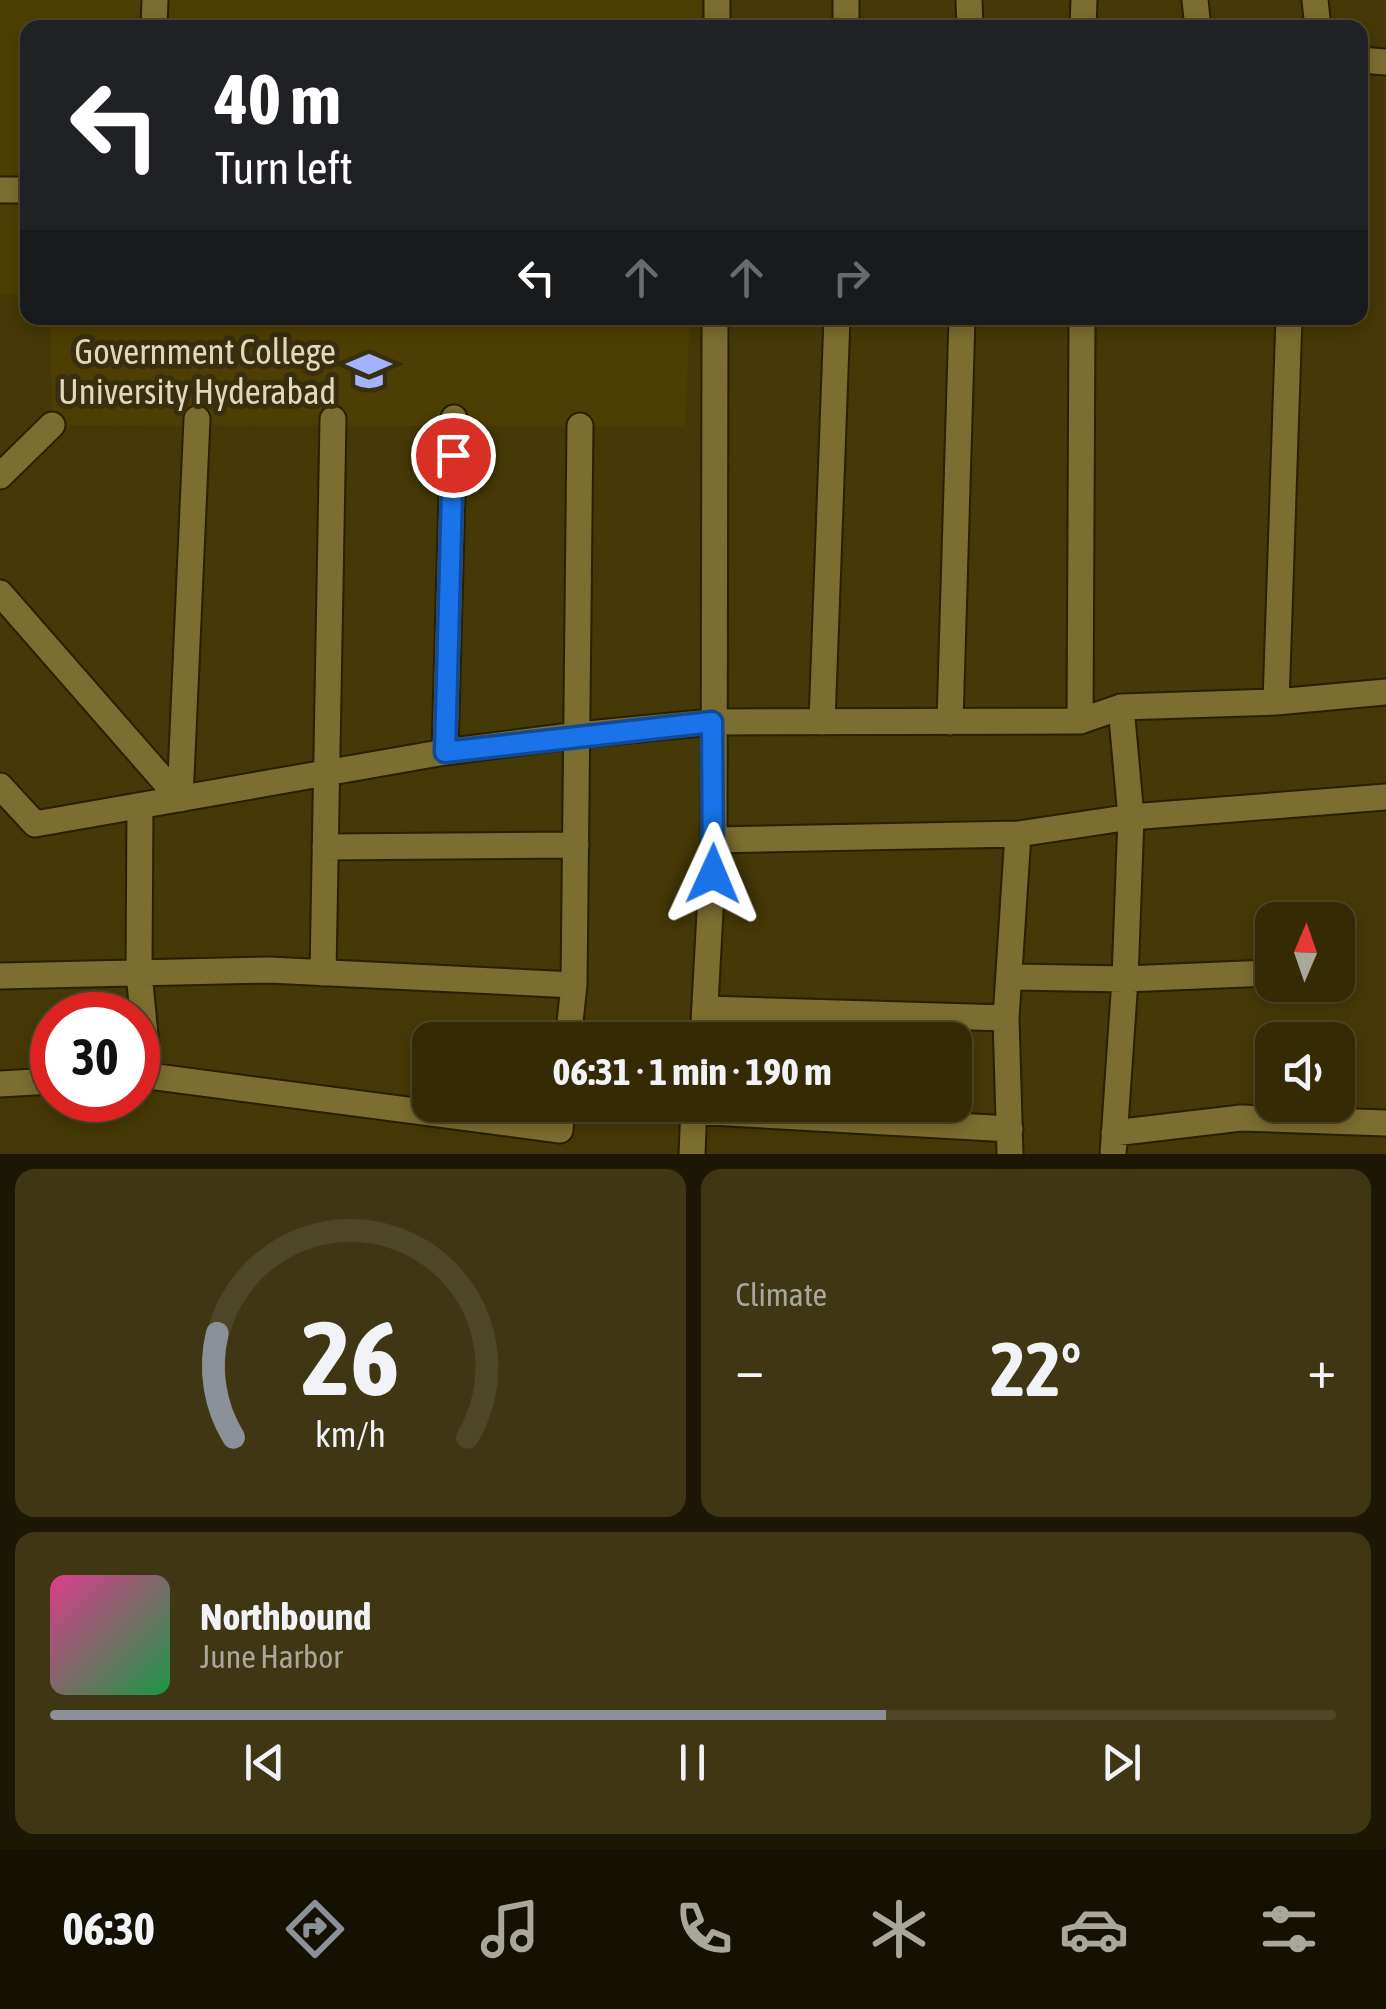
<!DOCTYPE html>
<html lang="en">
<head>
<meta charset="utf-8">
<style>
	:root { --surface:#342b05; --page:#3f3713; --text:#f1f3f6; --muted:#a9a79a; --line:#4e4727; --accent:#8c9099 }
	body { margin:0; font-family:"Asap Condensed",sans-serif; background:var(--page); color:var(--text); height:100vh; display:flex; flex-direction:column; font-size:38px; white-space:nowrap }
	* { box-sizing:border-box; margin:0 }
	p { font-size:32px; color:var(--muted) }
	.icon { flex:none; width:55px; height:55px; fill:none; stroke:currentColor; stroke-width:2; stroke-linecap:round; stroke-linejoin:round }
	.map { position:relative; height:1154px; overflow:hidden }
	.side { display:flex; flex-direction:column; gap:15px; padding:15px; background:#1d1803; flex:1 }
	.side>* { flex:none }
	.top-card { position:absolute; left:20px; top:20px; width:1348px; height:305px; border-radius:20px; box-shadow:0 5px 15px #0003,0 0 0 2px var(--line); background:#202124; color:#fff; overflow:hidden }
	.needle { width:65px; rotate:2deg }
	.controls { position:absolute; left:1255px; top:902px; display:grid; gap:20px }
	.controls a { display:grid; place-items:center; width:100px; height:100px; border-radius:20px; background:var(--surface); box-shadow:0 5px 15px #0003,0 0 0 2px var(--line); font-size:50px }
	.speed { position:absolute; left:30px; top:992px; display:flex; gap:20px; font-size:50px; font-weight:700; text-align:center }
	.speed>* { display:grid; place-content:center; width:130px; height:130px; border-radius:50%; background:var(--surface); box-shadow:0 5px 15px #0003,0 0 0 2px var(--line); line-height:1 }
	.speed .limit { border:15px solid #d22; background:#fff; color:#111 }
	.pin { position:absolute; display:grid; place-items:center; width:85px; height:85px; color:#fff; margin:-42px; border:5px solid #fff; border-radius:50%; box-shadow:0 2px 10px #0007 }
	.me { position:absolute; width:110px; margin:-55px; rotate:1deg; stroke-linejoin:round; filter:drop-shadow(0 0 8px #0008) }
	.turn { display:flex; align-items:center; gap:35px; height:210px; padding:0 30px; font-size:45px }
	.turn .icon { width:130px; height:130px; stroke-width:2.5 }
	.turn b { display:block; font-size:70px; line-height:85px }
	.lanes { display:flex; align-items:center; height:95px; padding:0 30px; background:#0003; justify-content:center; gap:50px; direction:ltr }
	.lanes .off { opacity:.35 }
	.big { font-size:75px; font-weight:700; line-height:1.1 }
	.side .tile { flex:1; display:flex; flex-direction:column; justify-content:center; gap:15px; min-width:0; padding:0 35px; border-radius:20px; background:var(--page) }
	.side .dial { align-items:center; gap:0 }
	.dial svg { height:260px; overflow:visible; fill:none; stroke:var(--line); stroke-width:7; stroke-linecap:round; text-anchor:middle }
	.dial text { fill:var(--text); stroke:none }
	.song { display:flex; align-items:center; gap:30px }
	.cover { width:120px; height:120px; border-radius:15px; background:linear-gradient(135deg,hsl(330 70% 55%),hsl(140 70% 35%)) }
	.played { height:10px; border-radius:5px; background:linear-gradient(90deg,var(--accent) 65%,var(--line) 65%) }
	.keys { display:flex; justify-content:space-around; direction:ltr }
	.heat { display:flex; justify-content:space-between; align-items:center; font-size:55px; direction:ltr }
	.side .tiles { flex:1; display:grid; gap:15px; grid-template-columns:1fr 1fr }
	.tile:last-child { grid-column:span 2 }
	.trip { position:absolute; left:412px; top:1022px; width:560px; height:100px; border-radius:20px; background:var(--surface); box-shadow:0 5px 15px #0003,0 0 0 2px var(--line); font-weight:700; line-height:100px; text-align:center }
	.dock { display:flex; height:160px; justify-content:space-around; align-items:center; background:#151102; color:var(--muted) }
	.dock .icon { width:70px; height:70px }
	.dock .selected { color:var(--accent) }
	.dock b { font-size:45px; color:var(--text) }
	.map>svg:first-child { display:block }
	.built { fill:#4d3f03 }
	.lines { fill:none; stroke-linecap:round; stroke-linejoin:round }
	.street-casing { stroke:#282001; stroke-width:29 }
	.street { stroke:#7c6d30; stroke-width:25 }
	.route-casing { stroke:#114b97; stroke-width:25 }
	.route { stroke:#1a73e8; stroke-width:18 }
	.labels { text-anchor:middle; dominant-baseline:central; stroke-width:10; stroke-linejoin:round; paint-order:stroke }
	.poi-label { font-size:35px; fill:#e0d8b9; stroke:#372f0f; text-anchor:end }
</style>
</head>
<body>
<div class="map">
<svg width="1386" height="1154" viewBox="0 0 1386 1154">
	<rect width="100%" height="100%" fill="#453907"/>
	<path class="built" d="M 0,0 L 702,0 L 701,28 L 28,28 L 27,295 L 0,294 Z
		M 50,318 L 690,318 L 685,426 L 52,425 Z"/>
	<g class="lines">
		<g class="street-casing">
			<path id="street" d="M 846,0 L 846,28
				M 969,0 L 970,28
				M 1195,0 L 1198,28
				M 1315,0 L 1318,28
				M 717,27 L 717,0
				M 154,28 L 155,0
				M 1083,28 L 1084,0
				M 1360,60 L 1386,62
				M 0,190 L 28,190
				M 0,476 L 52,425
				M 0,593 L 180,799 L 197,419
				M 1276,702 L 1289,318
				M 1121,707 L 1276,702 L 1386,692
				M 1080,721 L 1082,318
				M 822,722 L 837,318
				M 950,722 L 962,318
				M 445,752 L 454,418
				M 0,786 L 35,824 L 445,752 L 578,735 L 712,722 L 1080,721 L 1121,707 L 1131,817 L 1018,834 L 1006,1018 L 1010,1154
				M 714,840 L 1018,834
				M 325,847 L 576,845
				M 323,973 L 333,419
				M 0,976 L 269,970 L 574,985 L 580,426
				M 1010,977 L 1125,979 L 1269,973
				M 707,1009 L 1006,1018
				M 568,1040 L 574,985
				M 703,1040 L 714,840 L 715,318
				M 149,1076 L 560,1130 L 562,1105
				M 138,1077 L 149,1076 L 139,973 L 140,806
				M 0,1084 L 52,1081
				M 693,1111 L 1010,1129
				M 1114,1133 L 1241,1118 L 1386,1123
				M 692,1154 L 694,1105
				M 1113,1154 L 1125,979 L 1131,817 L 1386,797"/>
		</g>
		<use href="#street" class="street"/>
	</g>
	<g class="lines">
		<g class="route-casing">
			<path id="route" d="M 453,455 L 445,752 L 712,722 L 713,874"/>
		</g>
		<use href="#route" class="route"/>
	</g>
	<defs>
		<g id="university-bare" transform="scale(3.45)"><path d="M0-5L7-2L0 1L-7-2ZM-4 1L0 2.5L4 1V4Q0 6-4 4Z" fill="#a3b2fd" stroke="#372f0f" stroke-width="2.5" paint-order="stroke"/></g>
	</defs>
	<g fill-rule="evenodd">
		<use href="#university-bare" x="369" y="371"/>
	</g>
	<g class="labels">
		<g class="poi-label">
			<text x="336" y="351">Government College<tspan x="336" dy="40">University Hyderabad</tspan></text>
		</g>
	</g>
</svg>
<div class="controls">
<a><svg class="needle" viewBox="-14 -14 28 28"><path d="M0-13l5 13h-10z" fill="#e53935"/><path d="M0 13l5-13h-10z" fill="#a9a79a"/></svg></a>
<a><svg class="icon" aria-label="sound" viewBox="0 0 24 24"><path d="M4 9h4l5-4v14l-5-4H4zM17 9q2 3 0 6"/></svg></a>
</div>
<div class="speed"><div class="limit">30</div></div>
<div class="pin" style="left:453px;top:455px;background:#d93025"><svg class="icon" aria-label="arrive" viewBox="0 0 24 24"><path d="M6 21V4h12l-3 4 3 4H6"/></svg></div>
<svg class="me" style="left:713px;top:874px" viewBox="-20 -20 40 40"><path d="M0-17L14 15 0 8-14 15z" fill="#1a73e8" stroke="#fff" stroke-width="4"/></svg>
<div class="trip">06:31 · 1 min · 190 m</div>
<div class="top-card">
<div class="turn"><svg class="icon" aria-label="left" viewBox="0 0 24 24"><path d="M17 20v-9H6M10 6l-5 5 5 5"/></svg><div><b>40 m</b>Turn left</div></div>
<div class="lanes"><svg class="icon" aria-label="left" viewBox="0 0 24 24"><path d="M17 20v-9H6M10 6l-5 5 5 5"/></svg><svg class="icon off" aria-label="ahead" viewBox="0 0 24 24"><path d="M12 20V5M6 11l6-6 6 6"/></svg><svg class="icon off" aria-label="ahead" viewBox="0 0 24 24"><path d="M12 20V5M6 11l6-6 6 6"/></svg><svg class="icon off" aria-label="right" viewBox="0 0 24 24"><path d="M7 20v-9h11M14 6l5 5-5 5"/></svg></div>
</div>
</div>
<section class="side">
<div class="tiles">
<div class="tile dial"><svg viewBox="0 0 100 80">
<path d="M14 69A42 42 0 1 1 86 69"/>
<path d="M14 69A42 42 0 0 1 9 37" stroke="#8c9099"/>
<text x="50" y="56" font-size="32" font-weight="700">26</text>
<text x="50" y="72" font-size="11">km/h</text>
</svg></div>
<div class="tile"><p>Climate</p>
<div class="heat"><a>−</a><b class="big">22°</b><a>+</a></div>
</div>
<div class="tile">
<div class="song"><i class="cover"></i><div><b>Northbound</b><p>June Harbor</p></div></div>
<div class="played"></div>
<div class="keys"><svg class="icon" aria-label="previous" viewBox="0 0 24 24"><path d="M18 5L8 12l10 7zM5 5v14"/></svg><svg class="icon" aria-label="pause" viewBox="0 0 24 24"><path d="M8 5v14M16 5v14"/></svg><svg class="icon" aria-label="next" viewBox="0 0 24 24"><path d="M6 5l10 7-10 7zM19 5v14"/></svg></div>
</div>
</div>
</section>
<nav class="dock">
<b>06:30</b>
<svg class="icon selected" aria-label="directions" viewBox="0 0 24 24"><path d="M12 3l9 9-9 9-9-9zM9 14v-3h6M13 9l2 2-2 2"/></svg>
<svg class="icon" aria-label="music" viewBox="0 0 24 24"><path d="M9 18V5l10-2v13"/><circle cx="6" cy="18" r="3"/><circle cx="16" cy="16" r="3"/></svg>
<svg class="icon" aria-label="phone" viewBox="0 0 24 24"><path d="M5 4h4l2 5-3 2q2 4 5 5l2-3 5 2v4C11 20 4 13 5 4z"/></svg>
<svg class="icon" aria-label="climate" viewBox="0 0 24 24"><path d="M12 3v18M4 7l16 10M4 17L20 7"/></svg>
<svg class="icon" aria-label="car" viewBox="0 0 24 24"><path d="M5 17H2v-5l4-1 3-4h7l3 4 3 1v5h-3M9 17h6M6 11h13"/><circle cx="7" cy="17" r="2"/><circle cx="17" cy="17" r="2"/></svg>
<svg class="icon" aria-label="filters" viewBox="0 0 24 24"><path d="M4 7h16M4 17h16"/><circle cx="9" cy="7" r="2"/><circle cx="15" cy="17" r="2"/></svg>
</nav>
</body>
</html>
